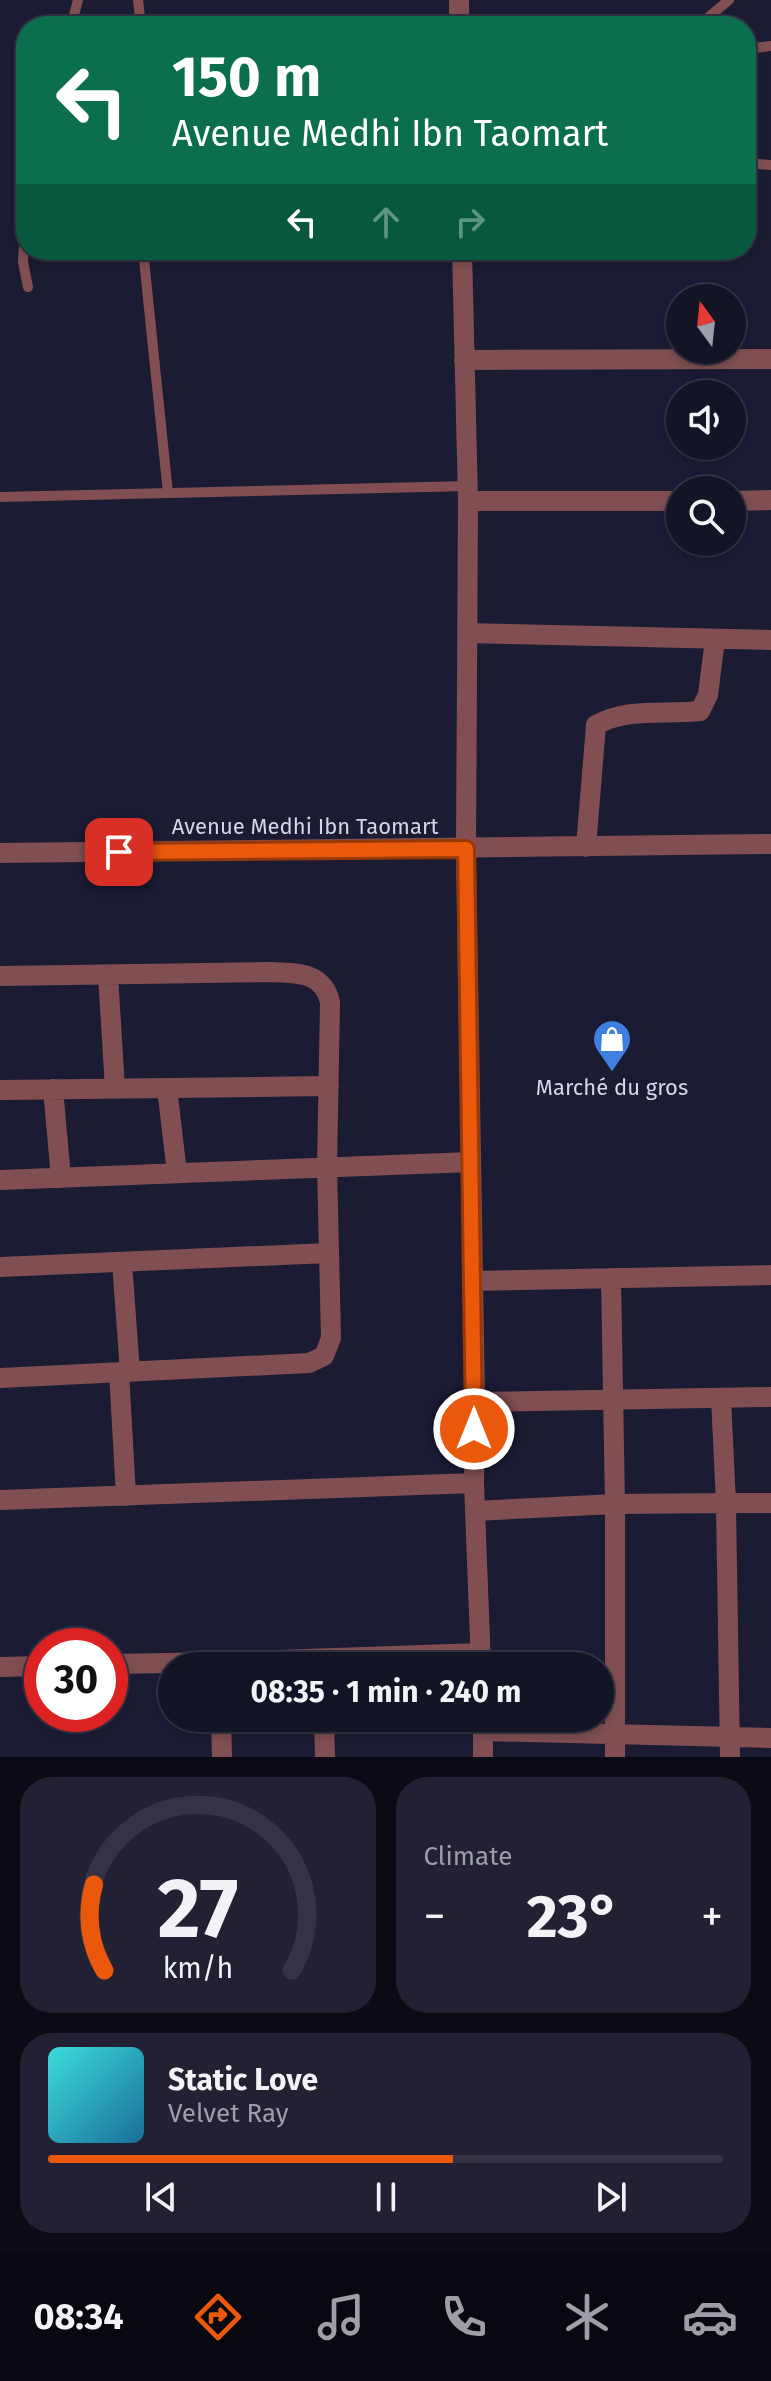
<!DOCTYPE html>
<html lang="en">
<head>
<meta charset="utf-8">
<style>
	:root { --surface:#141427; --page:#212133; --text:#f1f3f6; --muted:#9d9ea7; --line:#334; --accent:#ea580c }
	body { margin:0; font-family:"Fira Sans",sans-serif; background:var(--page); color:var(--text); height:100vh; display:flex; flex-direction:column; font-size:30px; white-space:nowrap }
	* { box-sizing:border-box; margin:0 }
	p { font-size:26px; color:var(--muted) }
	.icon { flex:none; width:44px; height:44px; fill:none; stroke:currentColor; stroke-width:2; stroke-linecap:round; stroke-linejoin:round }
	.map { position:relative; height:1757px; overflow:hidden }
	.sheet { display:flex; flex-direction:column; gap:20px; padding:20px; background:#0b0b15; flex:1 }
	.sheet>* { flex:none }
	.hud { position:absolute; left:16px; top:16px; width:740px; height:244px; border-radius:32px; box-shadow:0 4px 12px #0003,0 0 0 2px var(--line); background:#0b6e4f; color:#fff; overflow:hidden }
	.needle { width:52px; rotate:345deg }
	.buttons { position:absolute; left:666px; top:284px; display:grid; gap:16px }
	.buttons a { display:grid; place-items:center; width:80px; height:80px; border-radius:50%; background:var(--surface); box-shadow:0 4px 12px #0003,0 0 0 2px var(--line); font-size:40px }
	.speed { position:absolute; left:24px; top:1628px; display:flex; gap:16px; font-size:40px; font-weight:700; text-align:center }
	.speed>* { display:grid; place-content:center; width:104px; height:104px; border-radius:50%; background:var(--surface); box-shadow:0 4px 12px #0003,0 0 0 2px var(--line); line-height:1 }
	.speed .limit { border:12px solid #d22; background:#fff; color:#111 }
	.pin { position:absolute; display:grid; place-items:center; width:68px; height:68px; color:#fff; margin:-34px; border-radius:16px; box-shadow:0 4px 12px #0006 }
	.me { position:absolute; width:88px; margin:-44px; rotate:0deg; stroke-linejoin:round; filter:drop-shadow(0 0 6px #0008) }
	.turn { display:flex; align-items:center; gap:28px; height:168px; padding:0 24px; font-size:36px }
	.turn .icon { width:104px; height:104px; stroke-width:2.5 }
	.turn b { display:block; font-size:56px; line-height:68px }
	.lanes { display:flex; align-items:center; height:76px; padding:0 24px; background:#0003; justify-content:center; gap:40px; direction:ltr }
	.lanes .off { opacity:.35 }
	.big { font-size:60px; font-weight:700; line-height:1.1 }
	.sheet .tile { flex:1; display:flex; flex-direction:column; justify-content:center; gap:12px; min-width:0; padding:0 28px; border-radius:32px; background:var(--page) }
	.sheet .dial { align-items:center; gap:0 }
	.dial svg { height:208px; overflow:visible; fill:none; stroke:var(--line); stroke-width:7; stroke-linecap:round; text-anchor:middle }
	.dial text { fill:var(--text); stroke:none }
	.song { display:flex; align-items:center; gap:24px }
	.cover { width:96px; height:96px; border-radius:12px; background:linear-gradient(135deg,hsl(180 70% 55%),hsl(200 70% 35%)) }
	.played { height:8px; border-radius:4px; background:linear-gradient(90deg,var(--accent) 60%,var(--line) 60%) }
	.keys { display:flex; justify-content:space-around; direction:ltr }
	.heat { display:flex; justify-content:space-between; align-items:center; font-size:44px; direction:ltr }
	.sheet .tiles { flex:1; display:grid; gap:20px; grid-template-columns:1fr 1fr }
	.tile:last-child { grid-column:span 2 }
	.trip { position:absolute; left:158px; top:1652px; width:456px; height:80px; border-radius:40px; background:var(--surface); box-shadow:0 4px 12px #0003,0 0 0 2px var(--line); font-weight:700; line-height:80px; text-align:center }
	.dock { display:flex; height:128px; justify-content:space-around; align-items:center; background:#080810; color:var(--muted) }
	.dock .icon { width:56px; height:56px }
	.dock .active { color:var(--accent) }
	.dock b { font-size:36px; color:var(--text) }
	.map>svg:first-child { display:block }
	.lines { fill:none; stroke-linecap:round; stroke-linejoin:round }
	.service { stroke:#814f52; stroke-width:10 }
	.minor { stroke:#814f52; stroke-width:20 }
	.route-casing { stroke:#983908; stroke-width:20 }
	.route { stroke:#ea580c; stroke-width:14 }
	.labels { text-anchor:middle; dominant-baseline:central; stroke-width:8; stroke-linejoin:round; paint-order:stroke }
	.street-label { font-size:22px; fill:#d5d6e8; stroke:#1b1b34 }
	.poi-label { font-size:22px; fill:#d5d6e8; stroke:#1b1b34 }
</style>
</head>
<body>
<div class="map">
<svg width="771" height="1757" viewBox="0 0 771 1757">
	<rect width="100%" height="100%" fill="#1b1b34"/>
	<g class="lines">
		<path class="service" d="M 138,0 L 141,26
			M 71,26 L 78,0
			M 698,26 L 729,0
			M 746,49 L 771,46
			M 746,163 L 771,165
			M 26,211 L 23,262 L 28,287
			M 143,250 L 168,493
			M 0,497 L 468,486"/>
		<path class="minor" d="M 459,0 L 459,26
			M 462,250 L 468,501 L 466,849 L 475,1402 L 474,1483 L 481,1666
			M 464,360 L 771,359
			M 468,501 L 680,501
			M 732,501 L 771,500
			M 468,633 L 771,640
			M 586,847 L 596,725 C 629,707 664,715 700,711 L 708,695 L 715,639
			M 0,853 L 771,844
			M 108,975 L 115,1088
			M 0,976 L 271,972 C 297,973 323,972 330,1002 L 327,1167 L 331,1338 L 324,1356 L 309,1363 L 0,1378
			M 167,1088 L 177,1173
			M 53,1089 L 61,1178
			M 0,1090 L 329,1086
			M 0,1180 L 471,1162
			M 122,1262 L 130,1372
			M 0,1267 L 329,1253
			M 611,1278 L 615,1504 L 615,1757
			M 472,1281 L 771,1275
			M 119,1372 L 126,1496
			M 721,1398 L 726,1503 L 771,1503
			M 475,1402 L 771,1397
			M 0,1500 L 474,1483
			M 475,1511 L 615,1504 L 726,1503 L 730,1757
			M 221,1662 L 481,1653
			M 110,1664 L 221,1662 L 221,1666
			M 0,1667 L 42,1666
			M 221,1718 L 222,1757
			M 324,1718 L 325,1757
			M 483,1718 L 483,1757
			M 483,1731 L 771,1738"/>
	</g>
	<g class="lines">
		<g class="route-casing">
			<path id="route" d="M 119,852 L 466,849 L 474,1429"/>
		</g>
		<use href="#route" class="route"/>
	</g>
	<defs>
		<g id="shop-pin" transform="scale(2)"><path d="M0 17L-7.5 6A9.5 9.5 0 1 1 7.5 6Z" fill="#3f7fe0" stroke="#1b1b34"/><path d="M-5-2.5h2.3a2.7 3.5 0 0 1 5.4 0H5L5.5 6h-11ZM-1.5-2.5h3a1.5 2.3 0 0 0-3 0Z" fill="#fff"/></g>
	</defs>
	<g fill-rule="evenodd">
		<use href="#shop-pin" x="612" y="1039"/>
	</g>
	<g class="labels">
		<g class="street-label">
			<text x="305" y="826">Avenue Medhi Ibn Taomart</text>
		</g>
		<g class="poi-label">
			<text x="612" y="1087">Marché du gros</text>
		</g>
	</g>
</svg>
<div class="buttons">
<a><svg class="needle" viewBox="-14 -14 28 28"><path d="M0-13l5 13h-10z" fill="#e53935"/><path d="M0 13l5-13h-10z" fill="#9d9ea7"/></svg></a>
<a><svg class="icon" aria-label="sound" viewBox="0 0 24 24"><path d="M4 9h4l5-4v14l-5-4H4zM17 9q2 3 0 6"/></svg></a>
<a><svg class="icon" aria-label="search" viewBox="0 0 24 24"><circle cx="10" cy="10" r="6"/><path d="M15 15l6 6"/></svg></a>
</div>
<div class="speed"><div class="limit">30</div></div>
<div class="pin" style="left:119px;top:852px;background:#d93025"><svg class="icon" aria-label="arrive" viewBox="0 0 24 24"><path d="M6 21V4h12l-3 4 3 4H6"/></svg></div>
<svg class="me" style="left:474px;top:1429px" viewBox="-20 -20 40 40"><circle r="17" fill="#ea580c" stroke="#fff" stroke-width="3"/><path d="M0-11L8 9 0 5-8 9z" fill="#fff"/></svg>
<div class="trip">08:35 · 1 min · 240 m</div>
<div class="hud">
<div class="turn"><svg class="icon" aria-label="left" viewBox="0 0 24 24"><path d="M17 20v-9H6M10 6l-5 5 5 5"/></svg><div><b>150 m</b>Avenue Medhi Ibn Taomart</div></div>
<div class="lanes"><svg class="icon" aria-label="left" viewBox="0 0 24 24"><path d="M17 20v-9H6M10 6l-5 5 5 5"/></svg><svg class="icon off" aria-label="ahead" viewBox="0 0 24 24"><path d="M12 20V5M6 11l6-6 6 6"/></svg><svg class="icon off" aria-label="right" viewBox="0 0 24 24"><path d="M7 20v-9h11M14 6l5 5-5 5"/></svg></div>
</div>
</div>
<section class="sheet">
<div class="tiles">
<div class="tile dial"><svg viewBox="0 0 100 80">
<path d="M14 69A42 42 0 1 1 86 69"/>
<path d="M14 69A42 42 0 0 1 10 36" stroke="#ea580c"/>
<text x="50" y="56" font-size="32" font-weight="700">27</text>
<text x="50" y="72" font-size="11">km/h</text>
</svg></div>
<div class="tile"><p>Climate</p>
<div class="heat"><a>−</a><b class="big">23°</b><a>+</a></div>
</div>
<div class="tile">
<div class="song"><i class="cover"></i><div><b>Static Love</b><p>Velvet Ray</p></div></div>
<div class="played"></div>
<div class="keys"><svg class="icon" aria-label="previous" viewBox="0 0 24 24"><path d="M18 5L8 12l10 7zM5 5v14"/></svg><svg class="icon" aria-label="pause" viewBox="0 0 24 24"><path d="M8 5v14M16 5v14"/></svg><svg class="icon" aria-label="next" viewBox="0 0 24 24"><path d="M6 5l10 7-10 7zM19 5v14"/></svg></div>
</div>
</div>
</section>
<nav class="dock">
<b>08:34</b>
<svg class="icon active" aria-label="directions" viewBox="0 0 24 24"><path d="M12 3l9 9-9 9-9-9zM9 14v-3h6M13 9l2 2-2 2"/></svg>
<svg class="icon" aria-label="music" viewBox="0 0 24 24"><path d="M9 18V5l10-2v13"/><circle cx="6" cy="18" r="3"/><circle cx="16" cy="16" r="3"/></svg>
<svg class="icon" aria-label="phone" viewBox="0 0 24 24"><path d="M5 4h4l2 5-3 2q2 4 5 5l2-3 5 2v4C11 20 4 13 5 4z"/></svg>
<svg class="icon" aria-label="climate" viewBox="0 0 24 24"><path d="M12 3v18M4 7l16 10M4 17L20 7"/></svg>
<svg class="icon" aria-label="car" viewBox="0 0 24 24"><path d="M5 17H2v-5l4-1 3-4h7l3 4 3 1v5h-3M9 17h6M6 11h13"/><circle cx="7" cy="17" r="2"/><circle cx="17" cy="17" r="2"/></svg>
</nav>
</body>
</html>
